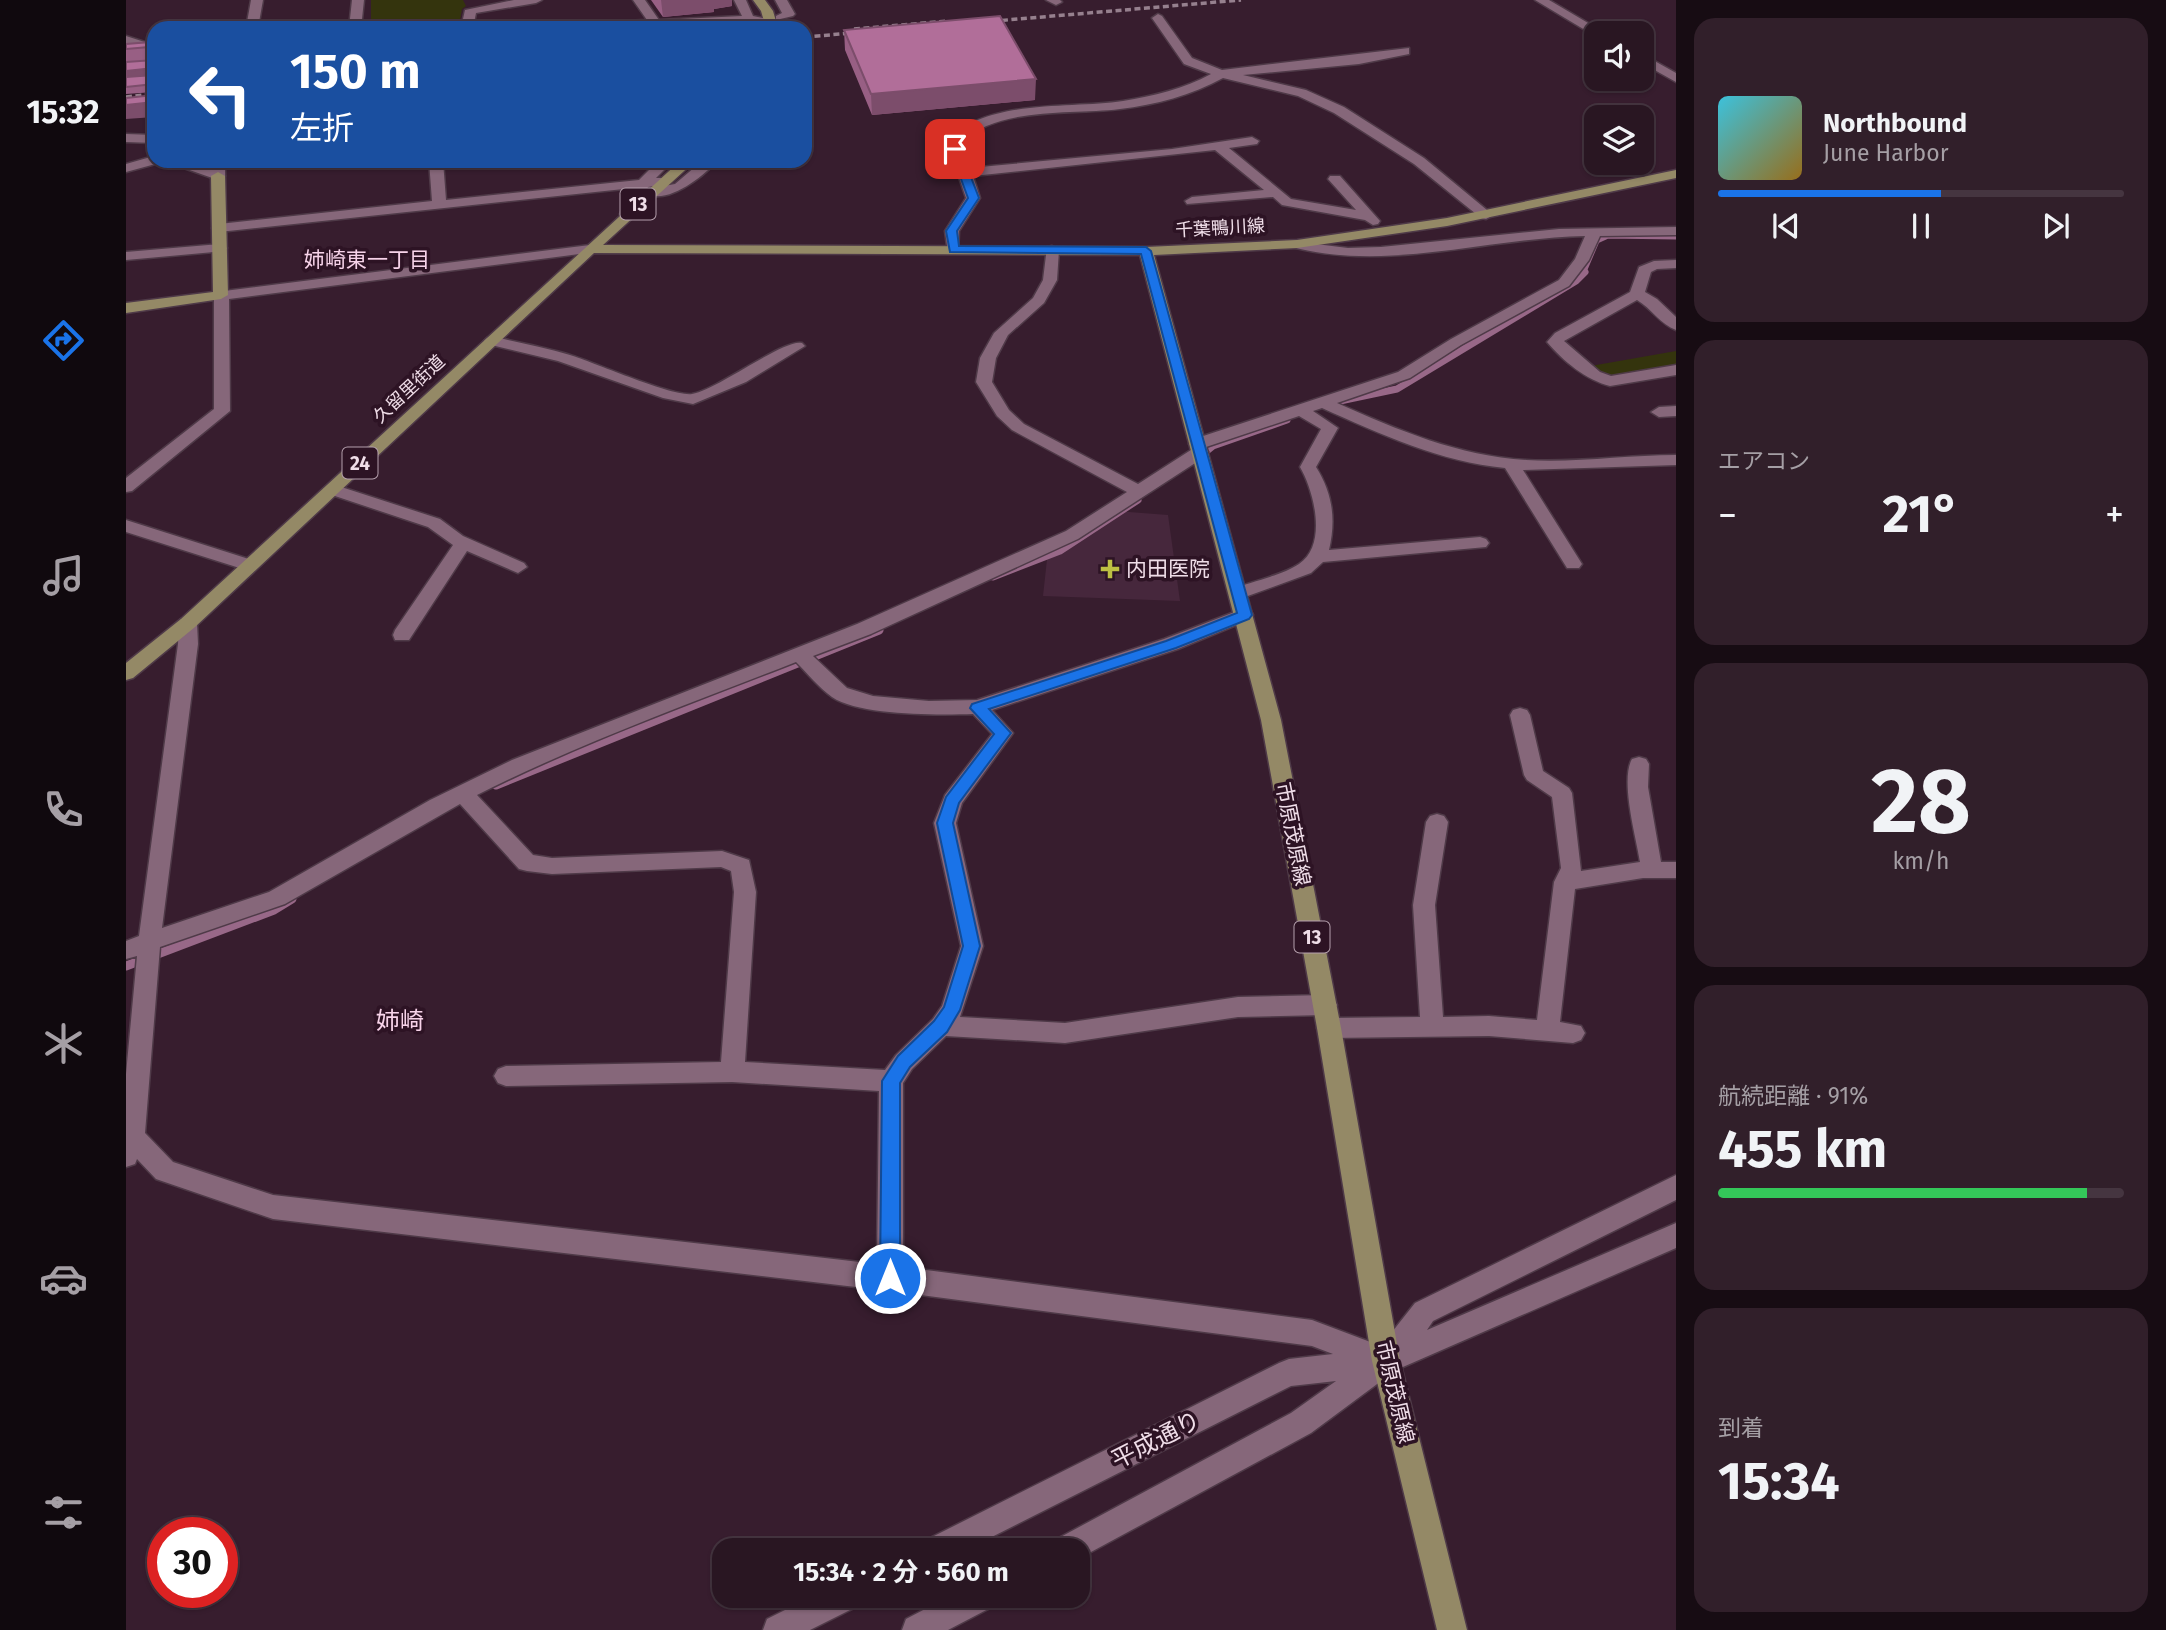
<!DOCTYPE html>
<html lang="ja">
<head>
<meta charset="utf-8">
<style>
	:root { --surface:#291622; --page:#311f2a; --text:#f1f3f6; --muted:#a59fa5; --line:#453540; --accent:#1a73e8 }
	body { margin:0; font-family:"Fira Sans","Noto Sans JP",sans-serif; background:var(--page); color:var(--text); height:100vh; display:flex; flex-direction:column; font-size:26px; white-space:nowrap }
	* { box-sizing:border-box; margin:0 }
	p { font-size:23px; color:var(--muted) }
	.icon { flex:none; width:38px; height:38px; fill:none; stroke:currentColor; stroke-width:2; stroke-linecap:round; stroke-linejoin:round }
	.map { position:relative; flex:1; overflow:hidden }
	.panel { display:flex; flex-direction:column; gap:18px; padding:18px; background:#170c13; width:490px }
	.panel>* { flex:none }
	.banner { position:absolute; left:21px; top:21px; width:665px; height:147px; border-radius:21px; box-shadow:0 2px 5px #0004,0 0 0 2px var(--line); background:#1a4fa0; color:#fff; overflow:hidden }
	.controls { position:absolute; left:1458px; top:21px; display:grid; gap:14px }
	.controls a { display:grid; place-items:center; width:70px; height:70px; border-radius:14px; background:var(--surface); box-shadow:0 2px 5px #0004,0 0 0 2px var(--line); font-size:35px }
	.speed { position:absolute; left:21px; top:1517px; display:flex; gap:14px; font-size:35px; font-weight:700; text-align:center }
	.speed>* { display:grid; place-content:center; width:91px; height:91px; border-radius:50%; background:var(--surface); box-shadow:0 2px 5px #0004,0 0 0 2px var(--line); line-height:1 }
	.speed .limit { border:10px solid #d22; background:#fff; color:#111 }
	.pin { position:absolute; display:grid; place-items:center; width:60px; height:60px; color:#fff; margin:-30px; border-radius:14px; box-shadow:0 4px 10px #0006 }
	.me { position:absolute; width:77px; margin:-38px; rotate:0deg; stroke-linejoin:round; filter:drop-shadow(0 0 5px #0008) }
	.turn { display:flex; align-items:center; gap:24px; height:147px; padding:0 28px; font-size:32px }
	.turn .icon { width:91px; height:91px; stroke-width:2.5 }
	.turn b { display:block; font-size:49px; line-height:60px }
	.big { font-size:52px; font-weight:700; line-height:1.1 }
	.panel .tile { flex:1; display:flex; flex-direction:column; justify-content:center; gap:10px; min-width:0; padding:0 24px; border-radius:21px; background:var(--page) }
	.panel .dial { align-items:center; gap:0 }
	.dial b { font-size:91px; line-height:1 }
	.song { display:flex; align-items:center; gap:21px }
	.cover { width:84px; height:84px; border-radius:10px; background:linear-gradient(135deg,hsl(190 70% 55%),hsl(40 70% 35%)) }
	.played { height:7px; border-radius:4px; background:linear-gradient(90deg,var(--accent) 55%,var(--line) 55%) }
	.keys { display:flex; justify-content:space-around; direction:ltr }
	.heat { display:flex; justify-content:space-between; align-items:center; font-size:38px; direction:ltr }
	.charge { height:10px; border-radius:5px; background:linear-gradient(90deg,#34c759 91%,var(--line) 0) }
	.trip { position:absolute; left:586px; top:1538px; width:378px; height:70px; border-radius:21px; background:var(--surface); box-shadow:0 2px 5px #0004,0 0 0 2px var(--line); font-weight:700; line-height:70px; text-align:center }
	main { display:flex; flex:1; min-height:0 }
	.tab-bar { display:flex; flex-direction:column; width:126px; justify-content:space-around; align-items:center; background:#10090e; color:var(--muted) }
	.tab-bar .icon { width:49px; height:49px }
	.tab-bar .on { color:var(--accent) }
	.tab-bar b { font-size:32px; color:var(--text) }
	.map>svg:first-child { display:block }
	.built { fill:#46273c }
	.green { fill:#34340d }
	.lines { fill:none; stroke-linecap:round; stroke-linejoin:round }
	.stream-far2 { stroke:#986888; stroke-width:5 }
	.stream-far1 { stroke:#986888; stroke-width:7 }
	.stream { stroke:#986888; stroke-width:9 }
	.minor-casing { stroke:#4f3a48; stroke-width:3 }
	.major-casing { stroke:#4f3a48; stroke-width:3 }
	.minor { fill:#86677a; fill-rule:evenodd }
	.major { fill:#948966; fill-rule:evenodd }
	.rail { stroke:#96808e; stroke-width:3.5; stroke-dasharray:6 3.5; stroke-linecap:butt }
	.wall { fill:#985f84 }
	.shaded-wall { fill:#7c4d6b }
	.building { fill:#b16e99; stroke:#7c4d6b; stroke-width:2 }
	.route { fill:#1a73e8; stroke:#114b97; stroke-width:2 }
	.poi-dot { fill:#bdbf43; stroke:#2d1324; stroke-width:2.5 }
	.labels { text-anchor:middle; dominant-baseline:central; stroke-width:7; stroke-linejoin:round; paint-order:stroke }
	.far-street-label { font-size:18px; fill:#efdde8; stroke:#2d1324 }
	.shield { fill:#2d1324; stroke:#b5a0ad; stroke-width:2 }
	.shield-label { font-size:19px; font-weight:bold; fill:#efdde8 }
	.far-quarter-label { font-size:21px; fill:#f7d3e9; stroke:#2d1324 }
	.poi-label { font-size:21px; fill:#efdde8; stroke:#2d1324; text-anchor:start }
	.street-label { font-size:21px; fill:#efdde8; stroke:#2d1324 }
	.quarter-label { font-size:24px; fill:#f7d3e9; stroke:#2d1324 }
	.near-street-label { font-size:24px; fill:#efdde8; stroke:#2d1324 }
</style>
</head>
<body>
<main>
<nav class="tab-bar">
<b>15:32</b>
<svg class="icon on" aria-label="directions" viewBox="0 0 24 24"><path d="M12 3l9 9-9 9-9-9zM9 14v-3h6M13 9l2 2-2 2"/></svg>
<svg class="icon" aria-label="music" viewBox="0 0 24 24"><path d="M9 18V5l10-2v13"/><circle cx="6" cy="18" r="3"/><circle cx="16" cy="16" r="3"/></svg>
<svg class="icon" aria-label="phone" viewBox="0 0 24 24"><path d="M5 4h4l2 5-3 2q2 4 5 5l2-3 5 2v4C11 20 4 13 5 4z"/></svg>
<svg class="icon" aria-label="climate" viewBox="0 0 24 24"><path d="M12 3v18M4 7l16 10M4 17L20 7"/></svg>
<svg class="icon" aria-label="car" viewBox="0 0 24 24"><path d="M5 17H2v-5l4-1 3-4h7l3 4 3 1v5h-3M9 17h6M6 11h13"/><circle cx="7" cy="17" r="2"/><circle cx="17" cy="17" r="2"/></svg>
<svg class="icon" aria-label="filters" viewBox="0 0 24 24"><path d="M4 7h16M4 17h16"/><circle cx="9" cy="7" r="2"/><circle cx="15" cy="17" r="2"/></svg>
</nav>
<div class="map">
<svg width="1550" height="1630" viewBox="0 0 1550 1630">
	<rect width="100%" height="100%" fill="#371d2e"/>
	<path class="built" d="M 990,511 L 1042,515 L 1054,601 L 917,596 L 923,541 Z"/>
	<path class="green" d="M 245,0 L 337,0 L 340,6 L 336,9 L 334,20 L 245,24 Z
		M 1550,351 L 1550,370 L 1484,381 L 1459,367 Z"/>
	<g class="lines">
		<path class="stream-far2" d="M 1457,274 L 1471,241 L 1482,236 L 1550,237"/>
		<path class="stream-far1" d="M 1214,401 L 1271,389 L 1450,281 L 1459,272
			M 1072,458 L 1087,446 L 1161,420
			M 867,577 L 934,551 L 1012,500"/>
		<path class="stream" d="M 370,785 L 753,630
			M 0,966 L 148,910 L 166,899"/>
		<g class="minor-casing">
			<path id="minor" d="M 125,0 L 137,0 L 132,28 L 120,28 Z
				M 226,0 L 238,0 L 235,28 L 223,28 Z
				M 388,0 L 416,0 L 410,3 L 350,13 L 347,28 L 335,28 L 339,10 Z
				M 507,0 L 519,0 L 533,20 L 616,16 L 608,0 L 620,0 L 627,16 L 641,19 L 635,23 L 508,28 L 420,28 L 426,24 L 521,20 Z
				M 649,0 L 661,0 L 669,14 L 667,16 L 650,20 L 650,16 L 656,13 Z
				M 920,0 L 934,0 L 936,2 L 930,5 Z
				M 1409,0 L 1423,0 L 1479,33 L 1469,36 Z
				M 1032,14 L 1036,16 L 1066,58 L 1096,70 L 1283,48 L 1283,54 L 1233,64 L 1117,75 L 1180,90 L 1218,107 L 1298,158 L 1367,215 L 1360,219 L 1355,218 L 1288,164 L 1208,113 L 1172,96 L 1097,78 C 1066,95 1029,105 994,109 C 946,115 871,106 835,143 L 843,168 L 1046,149 L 1126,137 L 1133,141 L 1131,144 L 1103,148 L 1165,199 L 1230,210 L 1202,179 L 1204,176 L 1214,176 L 1254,221 L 1252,224 L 1247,225 L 1239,220 L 1156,205 L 1147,197 L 1061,204 L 1059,201 L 1066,197 L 1138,190 L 1089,150 L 847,176 L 854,198 L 833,231 L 832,253 L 822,253 L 819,231 L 840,198 L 821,142 C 857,98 946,109 997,101 C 1027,96 1058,89 1085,74 L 1058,64 L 1026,18 Z
				M 0,36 L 28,45 L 28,53 L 0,44 Z
				M 1516,54 L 1550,73 L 1550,82 L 1516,63 Z
				M 0,134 L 28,135 L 28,143 L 0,142 Z
				M 28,156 L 28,161 L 34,161 L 33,163 L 0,172 L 0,164 Z
				M 38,161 L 62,161 L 85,168 L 85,161 L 99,161 L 99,176 L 92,180 Z
				M 303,161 L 317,161 L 320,200 L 513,180 L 532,161 L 547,161 L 530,178 L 543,178 L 543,184 L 522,187 L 521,189 L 549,184 L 576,161 L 591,161 C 577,177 540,206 519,193 L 506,217 L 501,218 L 494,214 L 507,188 L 93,232 L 86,228 L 93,224 L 306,201 Z
				M 1550,227 L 1550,235 L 1474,236 L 1463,260 L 1443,286 L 1335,345 L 1284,378 L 1211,403 C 1272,430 1333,456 1400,460 C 1450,463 1500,455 1550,455 L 1550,465 L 1397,470 L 1456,564 L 1453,568 L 1441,568 L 1379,468 C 1315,462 1254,434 1196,408 L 1187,411 L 1212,428 L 1190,467 C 1207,494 1210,520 1203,550 L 1354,537 L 1360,539 L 1363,543 L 1360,547 L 1197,562 L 1185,573 L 1119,597 L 1105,597 L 1103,593 L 1105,589 C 1125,582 1157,575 1173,564 C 1202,545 1188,491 1174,467 L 1195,429 L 1173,416 L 1077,448 L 1082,452 L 1080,456 L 952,539 L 745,634 L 687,656 L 721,688 L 747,696 L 803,701 L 851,700 L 1038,639 L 1111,611 L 1125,611 L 1127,615 L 1125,619 L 1052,649 L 866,710 L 887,733 L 836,803 L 830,823 L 857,946 L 834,1017 L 939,1023 L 1112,997 L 1199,995 L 1207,998 L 1211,1005 L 1207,1012 L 1199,1015 L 1112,1017 L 939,1043 L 820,1036 L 786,1069 L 777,1083 L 777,1267 L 1186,1320 L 1255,1346 L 1289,1303 L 1550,1175 L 1550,1200 L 1307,1321 L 1301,1330 L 1550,1223 L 1550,1248 L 1270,1370 L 1185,1433 L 952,1559 L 952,1550 L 924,1550 L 929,1540 L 1165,1413 L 1210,1381 L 1165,1386 L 840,1550 L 795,1550 L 800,1540 L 1153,1363 L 1163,1359 L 1207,1354 L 1186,1346 L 764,1291 L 147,1219 L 30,1179 L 11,1159 L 9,1164 L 0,1167 L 0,1074 L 11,956 L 0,959 L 0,941 L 13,936 L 52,644 L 53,623 L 55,619 L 69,619 L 71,623 L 72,644 L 36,928 L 143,892 L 304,800 L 386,760 L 731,624 L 940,531 L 1001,492 L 886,430 L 871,416 L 850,382 L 854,358 L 868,333 L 907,298 L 917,280 L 921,247 L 926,246 L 933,250 L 931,280 L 918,303 L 882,335 L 870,358 L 866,382 L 883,410 L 898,424 L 1012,484 L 1068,448 L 1063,444 L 1065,440 L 1272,372 L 1325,339 L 1433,280 L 1449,259 L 1459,236 C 1362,238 1262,272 1166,247 L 1164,244 L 1166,241 L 1222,248 L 1255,247 L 1433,229 ZM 670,662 C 681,673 693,688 706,697 C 734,716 812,715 847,714 L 866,734 L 819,795 L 808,823 L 835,946 L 816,1006 L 807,1019 L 770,1055 L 759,1070 L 619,1062 L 630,892 L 623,860 L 596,851 L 426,858 L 407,855 L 351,795 C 454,743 563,704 670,662 ZM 334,804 L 393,869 L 401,871 L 426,874 L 595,867 L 605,871 L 608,892 L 595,1062 L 380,1066 L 372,1069 L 368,1076 L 372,1083 L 380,1086 L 606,1082 L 753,1091 L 751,1264 L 147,1195 L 47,1162 L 19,1133 L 34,947 L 159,904 Z
				M 94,244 L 101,248 L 99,251 L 0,260 L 0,252 Z
				M 464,245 L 469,246 L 471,249 L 469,252 L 103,299 L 104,411 L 6,491 L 0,492 L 0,478 L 88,409 L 88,295 L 90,292 Z
				M 1550,260 L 1550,268 L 1531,269 L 1525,272 L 1519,292 L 1531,299 L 1550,317 L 1550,330 C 1535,325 1525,308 1511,300 L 1438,341 L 1474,372 L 1485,376 L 1550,365 L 1550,375 L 1484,386 C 1460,380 1437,361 1421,342 L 1429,333 L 1504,292 L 1513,267 L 1528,261 Z
				M 366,336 C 392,343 419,347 444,355 C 467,362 547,397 566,394 C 593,389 659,338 676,343 L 679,346 L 620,382 L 567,404 L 537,398 L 432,361 L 361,344 L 358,341 L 361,338 Z
				M 1550,406 L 1550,416 L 1533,417 L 1525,412 L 1533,407 Z
				M 206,484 L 314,519 L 337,536 L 398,563 L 401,567 L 392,573 L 341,551 L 283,640 L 269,640 L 267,635 L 269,630 L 327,545 L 302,527 L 200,493 L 197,489 Z
				M 0,520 L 129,561 L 132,565 L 123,571 L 0,532 Z
				M 1394,708 L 1401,710 L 1404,715 L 1417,771 L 1443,788 L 1446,793 L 1455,871 L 1514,862 C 1510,837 1494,780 1506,759 L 1513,757 L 1520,759 L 1523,764 L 1522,787 L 1535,862 L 1550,862 L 1550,878 L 1517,878 L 1449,889 L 1434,1022 L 1455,1026 L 1459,1033 L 1455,1040 L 1447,1043 L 1363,1036 L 1203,1038 L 1195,1035 L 1191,1028 L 1195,1021 L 1203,1018 L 1294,1017 L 1287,905 L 1300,822 L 1304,816 L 1311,814 L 1318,816 L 1322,822 L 1309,905 L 1317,1017 L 1363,1016 L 1411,1020 L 1428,882 L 1435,868 L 1426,797 L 1401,780 L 1398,775 L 1384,715 L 1387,710 Z
				M 687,1596 L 734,1596 L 730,1607 L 684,1630 L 637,1630 L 641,1619 Z
				M 824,1596 L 870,1596 L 866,1607 L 822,1630 L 776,1630 L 780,1619 Z"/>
		</g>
		<g class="major-casing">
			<path id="major" d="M 627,0 L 639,0 L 647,11 L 652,28 L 640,28 L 635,11 Z
				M 554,161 L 569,161 L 477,245 L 1020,247 L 1171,240 L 1321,218 L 1550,170 L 1550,178 L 1321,226 L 1171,248 L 1028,255 L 1155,720 L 1215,1028 L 1274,1361 L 1341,1630 L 1311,1630 L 1246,1361 L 1191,1028 L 1135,720 L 1014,255 L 468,253 L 69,627 L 7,678 L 0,680 L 0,663 L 55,619 Z
				M 92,172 L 99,176 L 102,295 L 95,299 L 0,313 L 0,303 L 87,292 L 85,176 Z"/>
		</g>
		<use href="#minor" class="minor"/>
		<use href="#major" class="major"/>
		<path class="rail" d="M 857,22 L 1115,0
			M 728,29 L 822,21
			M 679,37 L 738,32
			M 0,97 L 28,94"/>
	</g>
	<path class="wall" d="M 525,0 L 606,0 L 606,6 L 588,9 L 588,12 L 537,17 Z
		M 718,30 L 909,100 L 746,115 L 719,50 Z
		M 25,42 L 28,49 L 28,92 L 0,94 L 0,44 Z"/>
	<path class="shaded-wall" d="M 535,0 L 606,0 L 606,6 L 588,9 L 588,12 L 537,17 Z
		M 25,42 L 28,49 L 28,60 L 23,47 Z
		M 28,68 L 28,75 L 0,78 L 0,71 Z
		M 910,79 L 909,100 L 746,115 L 745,94 Z
		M 28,102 L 28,117 L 0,119 L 0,105 Z"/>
	<path class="building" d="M 874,16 L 910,79 L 745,94 L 718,30 Z
		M 25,42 L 23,47 L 0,49 L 0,44 Z
		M 28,60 L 28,68 L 0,71 L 0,62 Z
		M 28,75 L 28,84 L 0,87 L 0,77 Z
		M 28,95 L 28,102 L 0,105 L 0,98 Z"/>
	<path class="route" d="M 829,146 L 834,149 L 853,198 L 831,231 L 833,246 L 1020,247 L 1025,251 L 1126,615 L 1123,619 L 1050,648 L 863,709 L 885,733 L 833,803 L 827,823 L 854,946 L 834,1010 L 821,1032 L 784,1067 L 774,1083 L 774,1278 L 771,1285 L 764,1287 L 756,1285 L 754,1278 L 756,1081 L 772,1056 L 808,1021 L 818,1007 L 837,946 L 811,823 L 820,797 L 868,734 L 844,708 L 846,704 L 1040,641 L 1111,613 L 1015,254 L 824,252 L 820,231 L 842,198 L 824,149 Z"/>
	<path class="poi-dot" d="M980.5 558.5h7v7h7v7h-7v7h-7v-7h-7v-7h7z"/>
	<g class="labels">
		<g class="far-street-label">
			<text transform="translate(1094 228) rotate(-3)">千葉鴨川線</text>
			<text transform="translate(283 389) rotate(-43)">久留里街道</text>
		</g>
		<g class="shield">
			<rect x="494.5" y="188.5" width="35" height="31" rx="5"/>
			<rect x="216.5" y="447.5" width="35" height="31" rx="5"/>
			<rect x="1168.5" y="921.5" width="35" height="31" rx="5"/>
		</g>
		<g class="shield-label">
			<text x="512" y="204">13</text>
			<text x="234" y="463">24</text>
			<text x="1186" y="937">13</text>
		</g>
		<g class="far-quarter-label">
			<text x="241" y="260">姉崎東一丁目</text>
		</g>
		<g class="poi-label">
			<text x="1000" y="569">内田医院</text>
		</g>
		<g class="street-label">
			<text transform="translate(1167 834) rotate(79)">市原茂原線</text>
			<text transform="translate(1269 1392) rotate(77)">市原茂原線</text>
		</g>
		<g class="quarter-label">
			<text x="274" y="1021">姉崎</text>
		</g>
		<g class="near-street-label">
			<text transform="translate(1030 1440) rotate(-27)">平成通り</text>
		</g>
	</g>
</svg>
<div class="controls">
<a><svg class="icon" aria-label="sound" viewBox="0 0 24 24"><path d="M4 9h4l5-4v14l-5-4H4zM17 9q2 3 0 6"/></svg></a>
<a><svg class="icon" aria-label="layers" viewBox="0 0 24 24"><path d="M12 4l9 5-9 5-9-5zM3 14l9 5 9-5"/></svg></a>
</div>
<div class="speed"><div class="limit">30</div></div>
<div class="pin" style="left:829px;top:149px;background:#d93025"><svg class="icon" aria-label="arrive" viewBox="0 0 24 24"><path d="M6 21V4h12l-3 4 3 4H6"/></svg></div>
<svg class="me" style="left:764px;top:1278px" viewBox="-20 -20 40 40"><circle r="17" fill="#1a73e8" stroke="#fff" stroke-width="3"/><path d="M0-11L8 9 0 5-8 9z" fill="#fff"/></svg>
<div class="trip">15:34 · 2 分 · 560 m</div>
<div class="banner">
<div class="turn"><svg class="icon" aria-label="left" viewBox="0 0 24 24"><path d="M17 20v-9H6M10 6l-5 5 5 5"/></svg><div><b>150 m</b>左折</div></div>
</div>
</div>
<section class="panel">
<div class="tile">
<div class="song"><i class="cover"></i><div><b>Northbound</b><p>June Harbor</p></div></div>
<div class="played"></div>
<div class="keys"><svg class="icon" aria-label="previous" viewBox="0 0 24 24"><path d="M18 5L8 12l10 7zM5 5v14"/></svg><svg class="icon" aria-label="pause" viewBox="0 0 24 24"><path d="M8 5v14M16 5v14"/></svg><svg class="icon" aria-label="next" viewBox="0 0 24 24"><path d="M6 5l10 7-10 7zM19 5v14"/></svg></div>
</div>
<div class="tile"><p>エアコン</p>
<div class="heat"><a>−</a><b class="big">21°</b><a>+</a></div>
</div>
<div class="tile dial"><b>28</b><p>km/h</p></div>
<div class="tile"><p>航続距離 · 91%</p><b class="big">455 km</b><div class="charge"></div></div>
<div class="tile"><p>到着</p><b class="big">15:34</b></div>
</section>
</main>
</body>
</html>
